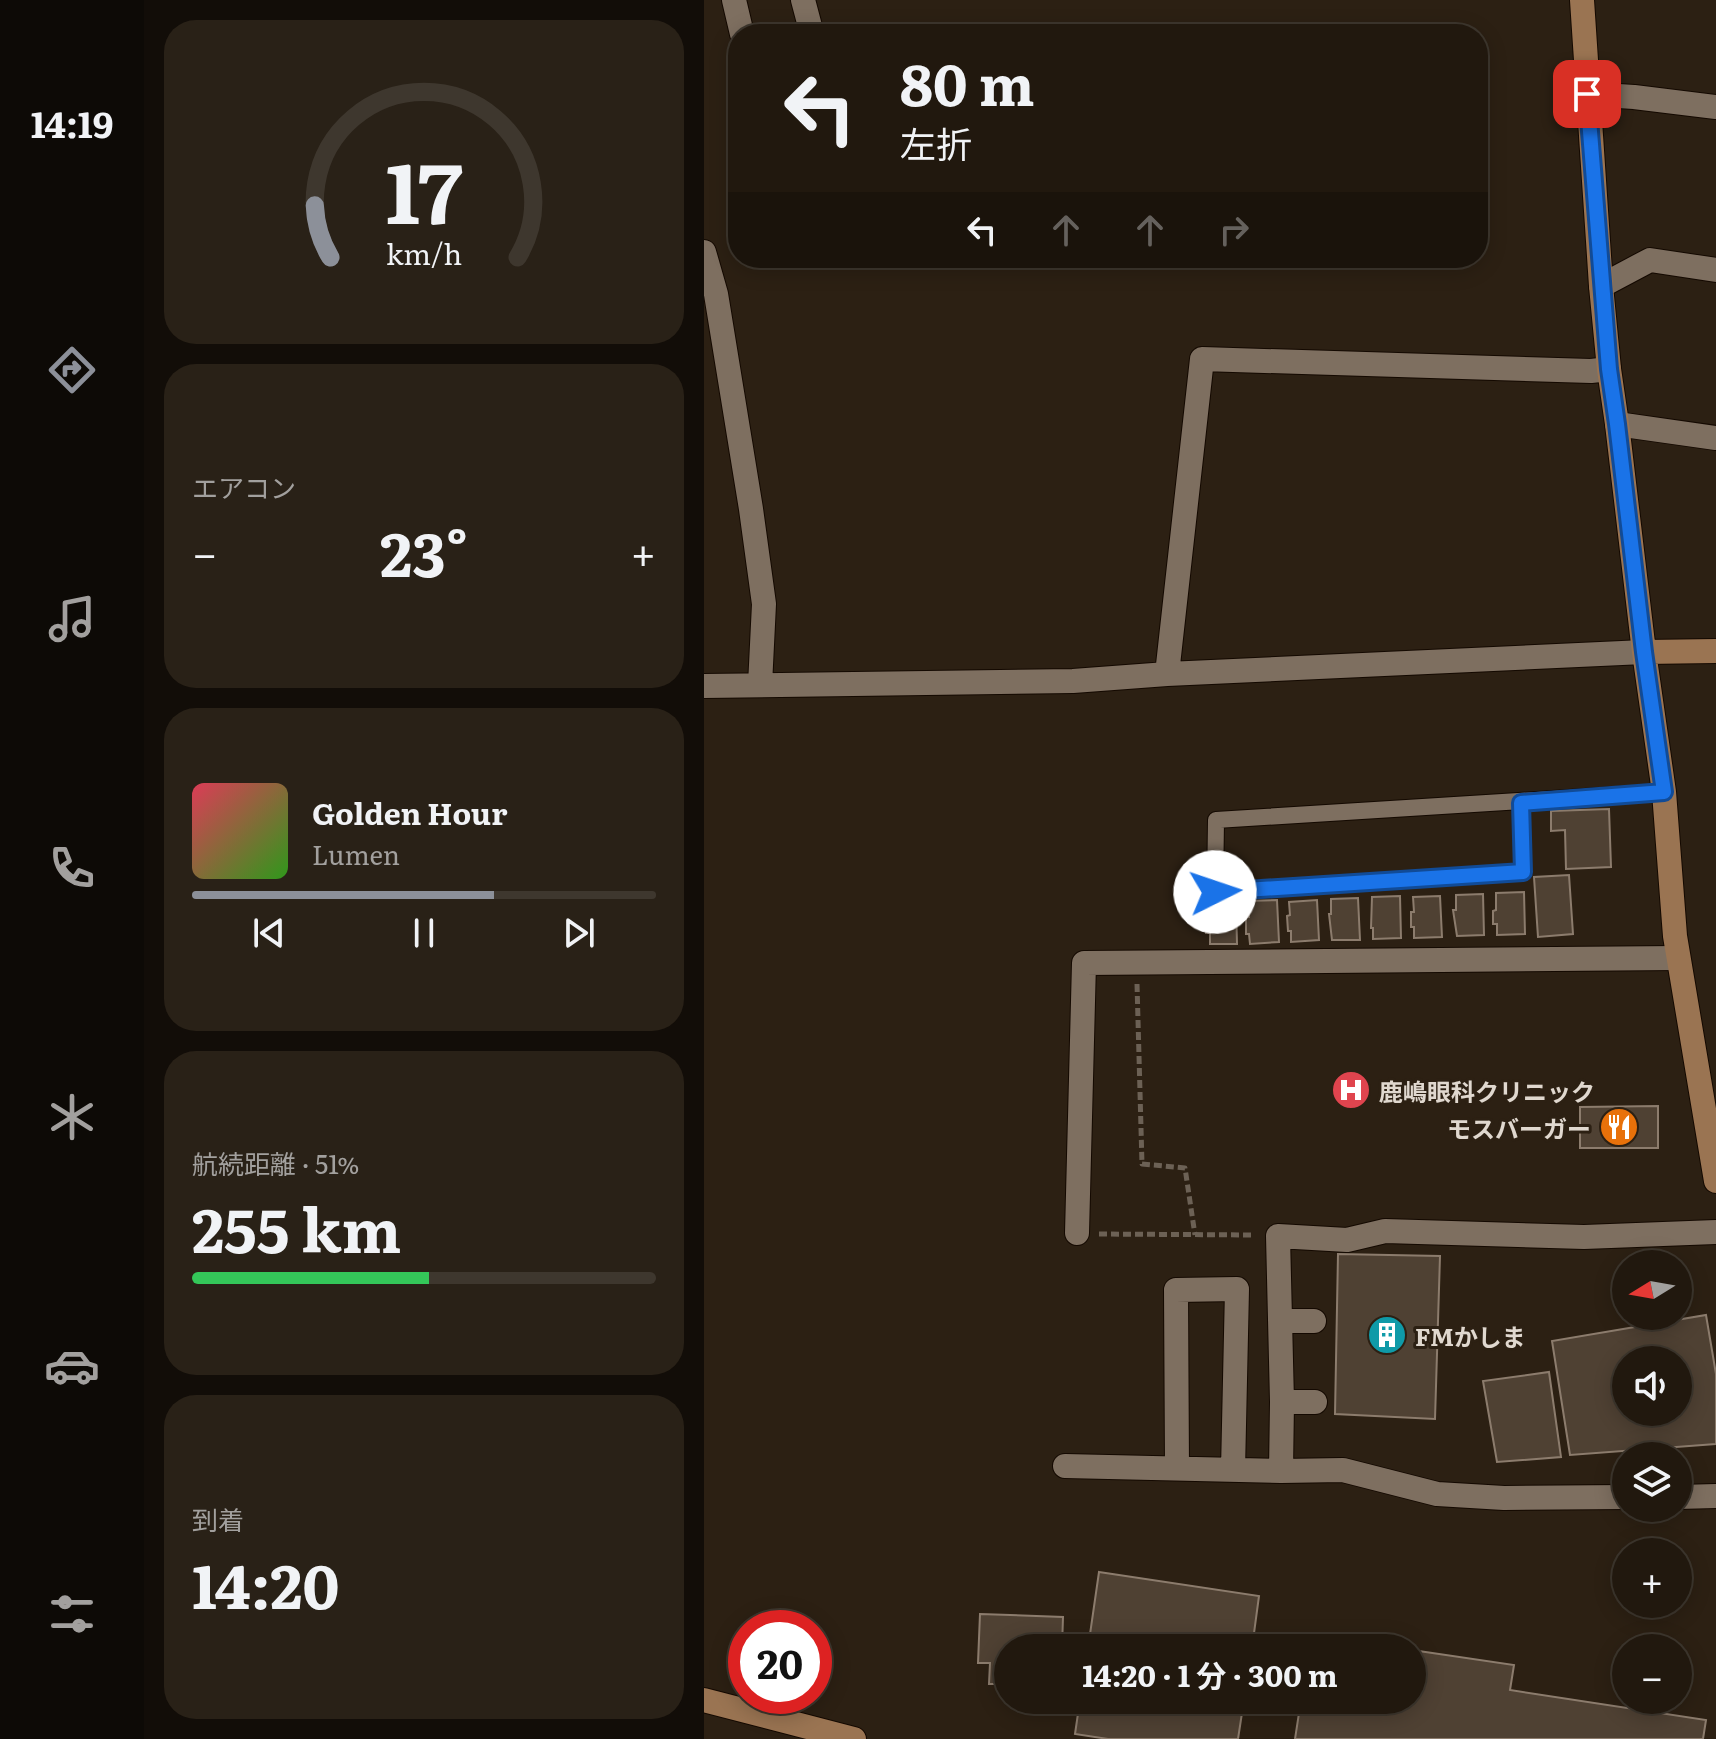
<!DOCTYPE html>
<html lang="ja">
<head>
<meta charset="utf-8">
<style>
	:root { --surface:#21180e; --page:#292117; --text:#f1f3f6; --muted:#a2a09e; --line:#3e372e; --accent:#8c9099 }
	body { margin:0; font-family:Literata,"Noto Sans JP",serif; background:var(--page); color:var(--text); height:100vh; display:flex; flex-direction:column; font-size:30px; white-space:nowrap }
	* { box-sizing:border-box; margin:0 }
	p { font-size:26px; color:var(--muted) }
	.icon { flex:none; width:44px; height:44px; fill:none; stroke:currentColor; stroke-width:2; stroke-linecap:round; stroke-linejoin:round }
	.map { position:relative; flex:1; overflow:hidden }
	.side { display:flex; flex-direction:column; gap:20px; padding:20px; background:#120d08; width:560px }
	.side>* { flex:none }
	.guide { position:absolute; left:24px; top:24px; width:760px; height:244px; border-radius:32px; box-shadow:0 4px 20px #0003,0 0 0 2px var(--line); background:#21180e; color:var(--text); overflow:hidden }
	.needle { width:52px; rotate:259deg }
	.controls { position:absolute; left:908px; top:1250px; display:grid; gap:16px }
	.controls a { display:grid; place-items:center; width:80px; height:80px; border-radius:50%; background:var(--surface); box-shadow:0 4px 20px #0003,0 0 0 2px var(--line); font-size:40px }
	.speed { position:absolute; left:24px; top:1610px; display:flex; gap:16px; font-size:40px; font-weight:700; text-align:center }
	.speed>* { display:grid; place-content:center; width:104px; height:104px; border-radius:50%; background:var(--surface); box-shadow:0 4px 20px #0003,0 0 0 2px var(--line); line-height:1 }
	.speed .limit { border:12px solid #d22; background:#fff; color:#111 }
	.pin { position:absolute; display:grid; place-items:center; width:68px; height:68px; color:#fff; margin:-34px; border-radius:16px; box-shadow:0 4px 12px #0006 }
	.me { position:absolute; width:88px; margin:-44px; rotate:86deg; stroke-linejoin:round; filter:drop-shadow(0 0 6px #0008) }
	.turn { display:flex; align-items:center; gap:28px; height:168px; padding:0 40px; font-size:36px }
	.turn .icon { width:104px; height:104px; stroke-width:2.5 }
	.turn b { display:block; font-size:56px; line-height:68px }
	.lanes { display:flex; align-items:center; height:76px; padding:0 40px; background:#0003; justify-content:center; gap:40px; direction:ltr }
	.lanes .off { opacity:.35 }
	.big { font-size:60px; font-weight:700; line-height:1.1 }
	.side .card { flex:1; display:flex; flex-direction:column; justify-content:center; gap:12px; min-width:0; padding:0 28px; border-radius:32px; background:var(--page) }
	.side .dial { align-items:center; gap:0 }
	.dial svg { height:208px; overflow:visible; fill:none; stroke:var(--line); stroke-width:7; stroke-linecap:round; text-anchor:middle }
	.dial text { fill:var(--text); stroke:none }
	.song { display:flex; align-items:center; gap:24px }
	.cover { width:96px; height:96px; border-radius:12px; background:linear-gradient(135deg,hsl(350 70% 55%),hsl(110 70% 35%)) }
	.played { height:8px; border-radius:4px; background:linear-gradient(90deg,var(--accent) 65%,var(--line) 65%) }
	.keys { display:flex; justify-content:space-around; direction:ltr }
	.heat { display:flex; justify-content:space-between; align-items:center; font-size:44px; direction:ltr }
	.charge { height:12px; border-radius:6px; background:linear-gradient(90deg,#34c759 51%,var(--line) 0) }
	.trip { position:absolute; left:290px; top:1634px; width:432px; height:80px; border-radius:40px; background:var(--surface); box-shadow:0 4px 20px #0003,0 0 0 2px var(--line); font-weight:700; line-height:80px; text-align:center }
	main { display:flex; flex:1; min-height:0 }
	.tab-bar { display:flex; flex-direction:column; width:144px; justify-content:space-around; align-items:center; background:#0d0a06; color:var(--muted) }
	.tab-bar .icon { width:56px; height:56px }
	.tab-bar .active { color:var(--accent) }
	.tab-bar b { font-size:36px; color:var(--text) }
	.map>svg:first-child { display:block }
	.building { fill:#4f4133; stroke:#8c7c6d; stroke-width:2; fill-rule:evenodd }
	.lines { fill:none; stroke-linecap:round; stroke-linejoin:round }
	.lane-casing { stroke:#140901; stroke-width:18 }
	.street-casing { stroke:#140901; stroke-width:26 }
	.secondary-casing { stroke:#140901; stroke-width:26 }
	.path { stroke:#6c6155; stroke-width:5; stroke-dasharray:8 4; stroke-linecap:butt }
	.lane { stroke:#7e6f60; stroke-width:16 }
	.street { stroke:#7e6f60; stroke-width:24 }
	.secondary { stroke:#9a7452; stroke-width:24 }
	.route-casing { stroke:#114b97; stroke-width:20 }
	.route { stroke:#1a73e8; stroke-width:14 }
	.labels { text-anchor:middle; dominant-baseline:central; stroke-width:6; stroke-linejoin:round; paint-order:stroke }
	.poi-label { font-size:24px; font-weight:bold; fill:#e0d8cf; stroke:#2c2013; text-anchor:start }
</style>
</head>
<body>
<main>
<nav class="tab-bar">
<b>14:19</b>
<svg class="icon active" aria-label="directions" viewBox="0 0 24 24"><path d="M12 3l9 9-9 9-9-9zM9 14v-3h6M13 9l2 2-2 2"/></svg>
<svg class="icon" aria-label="music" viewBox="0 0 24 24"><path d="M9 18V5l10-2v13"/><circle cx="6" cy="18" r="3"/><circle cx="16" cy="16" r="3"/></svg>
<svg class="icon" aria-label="phone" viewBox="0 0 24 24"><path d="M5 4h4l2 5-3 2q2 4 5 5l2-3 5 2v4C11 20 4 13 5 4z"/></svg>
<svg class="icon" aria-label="climate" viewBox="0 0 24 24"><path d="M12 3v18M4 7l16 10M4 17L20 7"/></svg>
<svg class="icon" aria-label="car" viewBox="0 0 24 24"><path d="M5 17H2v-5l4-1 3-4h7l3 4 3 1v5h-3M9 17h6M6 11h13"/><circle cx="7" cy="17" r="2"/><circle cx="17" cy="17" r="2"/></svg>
<svg class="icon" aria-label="filters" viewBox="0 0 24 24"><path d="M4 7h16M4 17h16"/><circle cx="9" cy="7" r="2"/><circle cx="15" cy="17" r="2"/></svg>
</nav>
<section class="side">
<div class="card dial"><svg viewBox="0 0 100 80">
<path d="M14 69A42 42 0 1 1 86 69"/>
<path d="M14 69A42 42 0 0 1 8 49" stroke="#8c9099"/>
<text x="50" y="56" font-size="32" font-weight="700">17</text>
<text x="50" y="72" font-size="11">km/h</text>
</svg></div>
<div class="card"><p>エアコン</p>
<div class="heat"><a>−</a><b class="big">23°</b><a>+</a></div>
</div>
<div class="card">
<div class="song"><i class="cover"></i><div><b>Golden Hour</b><p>Lumen</p></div></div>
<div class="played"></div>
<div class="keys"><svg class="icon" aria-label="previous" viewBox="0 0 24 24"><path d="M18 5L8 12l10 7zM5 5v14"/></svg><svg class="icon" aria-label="pause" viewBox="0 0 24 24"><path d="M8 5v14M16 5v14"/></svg><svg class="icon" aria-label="next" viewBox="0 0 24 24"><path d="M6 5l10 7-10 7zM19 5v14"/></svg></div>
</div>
<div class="card"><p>航続距離 · 51%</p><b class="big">255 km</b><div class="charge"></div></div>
<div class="card"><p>到着</p><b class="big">14:20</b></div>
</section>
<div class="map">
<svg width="1012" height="1739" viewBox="0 0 1012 1739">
	<rect width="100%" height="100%" fill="#2c2013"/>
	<path class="building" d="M 905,809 L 907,867 L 862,869 L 861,830 L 847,831 L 847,811 Z
		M 865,875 L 869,934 L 834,937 L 830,877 Z
		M 820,892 L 821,934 L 793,935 L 793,924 L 789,924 L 789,911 L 792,910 L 792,893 Z
		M 779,894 L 780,935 L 753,936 L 749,910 L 752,910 L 752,895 Z
		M 696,896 L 697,938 L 669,939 L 669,928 L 667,928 L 668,897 Z
		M 736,896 L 738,937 L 710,938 L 710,927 L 707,927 L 707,912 L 710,912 L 709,897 Z
		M 654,898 L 656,940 L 628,940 L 625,914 L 627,914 L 627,899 Z
		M 573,900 L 575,942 L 546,944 L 545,934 L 542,934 L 542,917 L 545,917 L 544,901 Z
		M 613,900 L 615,940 L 587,942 L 587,931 L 584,931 L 583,916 L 586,915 L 585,902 Z
		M 505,903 L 532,903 L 533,944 L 506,944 L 506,933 L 502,933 Z
		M 954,1106 L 954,1148 L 876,1148 L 876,1107 Z
		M 634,1254 L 736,1256 L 731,1419 L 631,1414 Z
		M 1002,1315 L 1012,1374 L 1012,1444 L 866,1455 L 848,1341 ZM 922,1360 L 974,1360 L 974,1412 L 922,1412 Z
		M 845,1372 L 857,1457 L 793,1462 L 779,1381 Z
		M 395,1572 L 555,1596 L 548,1648 L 384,1648 Z
		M 276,1614 L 359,1617 L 358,1648 L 304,1648 L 304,1684 L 285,1684 L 286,1663 L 274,1663 Z
		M 607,1634 L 696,1648 L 605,1648 Z
		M 708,1650 L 810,1665 L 806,1690 L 1002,1720 L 999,1739 L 591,1739 L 597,1700 L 708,1700 Z
		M 328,1700 L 356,1700 L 356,1708 L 328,1707 Z
		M 376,1700 L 540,1700 L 534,1739 L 404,1739 L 371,1734 Z"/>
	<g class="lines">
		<g class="lane-casing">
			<path id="lane" d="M 817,803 L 819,872 L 511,892 L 512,820 L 960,792"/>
		</g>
		<g class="street-casing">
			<path id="street" d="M 30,0 L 38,34
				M 99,0 L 108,34
				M 883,94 L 930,97 L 1012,107
				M 0,252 L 12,294 L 47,509 L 60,604 L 56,685
				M 897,286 L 946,260 L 1012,270
				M 913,424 L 1012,438
				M 463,674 L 498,359 L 887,371 L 905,369
				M 0,686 L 369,681 L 463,674 L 940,652
				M 373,1233 L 380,963 L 974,958
				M 576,1321 L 610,1321
				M 578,1402 L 611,1402
				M 361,1466 L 577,1471
				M 473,1468 L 472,1290 L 533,1289 L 529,1470
				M 922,1497 L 800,1498 L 733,1494 L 639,1470 L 577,1471 L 578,1402 L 574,1236 L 643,1240 L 681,1231 L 880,1237 L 1012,1232
				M 974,1497 L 1012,1496"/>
		</g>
		<g class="secondary-casing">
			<path id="secondary" d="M 878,0 L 897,286 L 905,369 L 913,424 L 940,652 L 960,792 L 971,936 L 1012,1181
				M 940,652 L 1012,651
				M 0,1700 L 150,1739"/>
		</g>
		<path class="path" d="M 433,984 L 438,1164 L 481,1168 L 491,1235
			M 395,1234 L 549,1235"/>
		<use href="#lane" class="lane"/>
		<use href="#street" class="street"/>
		<use href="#secondary" class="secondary"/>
	</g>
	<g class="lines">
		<g class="route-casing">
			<path id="route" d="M 511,892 L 819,872 L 817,803 L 960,792 L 940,652 L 913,424 L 905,369 L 883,94"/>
		</g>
		<use href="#route" class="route"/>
	</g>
	<defs>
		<g id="hospital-disc" transform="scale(2)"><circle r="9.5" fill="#e0444e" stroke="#2c2013"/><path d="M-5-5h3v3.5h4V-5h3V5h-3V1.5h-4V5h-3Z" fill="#fff"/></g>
		<g id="restaurant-disc" transform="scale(2)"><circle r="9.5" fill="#e8710a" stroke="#2c2013"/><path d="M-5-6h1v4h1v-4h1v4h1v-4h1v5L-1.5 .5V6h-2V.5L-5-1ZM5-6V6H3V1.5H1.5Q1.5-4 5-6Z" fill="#fff"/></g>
		<g id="building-disc" transform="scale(2)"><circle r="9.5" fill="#0f9aa8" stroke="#2c2013"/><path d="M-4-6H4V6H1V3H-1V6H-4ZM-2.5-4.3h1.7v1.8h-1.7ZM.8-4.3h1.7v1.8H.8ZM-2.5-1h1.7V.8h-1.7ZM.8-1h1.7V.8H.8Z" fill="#fff"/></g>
	</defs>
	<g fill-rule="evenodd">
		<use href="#hospital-disc" x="647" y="1090"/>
		<use href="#restaurant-disc" x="915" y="1127"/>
		<use href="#building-disc" x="683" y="1335"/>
	</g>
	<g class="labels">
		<g class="poi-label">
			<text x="675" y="1090">鹿嶋眼科クリニック</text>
			<text x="887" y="1127" text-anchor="end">モスバーガー</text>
			<text x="711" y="1335">FMかしま</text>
		</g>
	</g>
</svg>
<div class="controls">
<a><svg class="needle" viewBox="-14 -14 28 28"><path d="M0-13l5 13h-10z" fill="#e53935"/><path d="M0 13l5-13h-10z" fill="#a2a09e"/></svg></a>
<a><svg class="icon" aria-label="sound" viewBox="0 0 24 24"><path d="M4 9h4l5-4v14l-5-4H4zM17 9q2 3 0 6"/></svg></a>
<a><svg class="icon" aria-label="layers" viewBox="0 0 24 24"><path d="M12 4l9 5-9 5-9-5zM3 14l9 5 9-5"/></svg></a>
<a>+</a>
<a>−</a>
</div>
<div class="speed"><div class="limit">20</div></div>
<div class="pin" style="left:883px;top:94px;background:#d93025"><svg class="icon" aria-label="arrive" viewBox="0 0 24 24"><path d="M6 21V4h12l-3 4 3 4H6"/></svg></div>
<svg class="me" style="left:511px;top:892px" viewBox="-20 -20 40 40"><circle r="19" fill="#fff"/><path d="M0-13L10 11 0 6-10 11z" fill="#1a73e8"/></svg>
<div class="trip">14:20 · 1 分 · 300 m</div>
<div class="guide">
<div class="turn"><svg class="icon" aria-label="left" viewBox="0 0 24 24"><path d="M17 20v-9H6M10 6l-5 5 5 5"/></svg><div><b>80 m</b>左折</div></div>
<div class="lanes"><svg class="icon" aria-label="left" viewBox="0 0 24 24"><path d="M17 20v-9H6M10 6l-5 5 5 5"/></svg><svg class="icon off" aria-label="ahead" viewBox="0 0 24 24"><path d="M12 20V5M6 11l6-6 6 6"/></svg><svg class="icon off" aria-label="ahead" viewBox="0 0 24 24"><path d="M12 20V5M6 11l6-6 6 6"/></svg><svg class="icon off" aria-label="right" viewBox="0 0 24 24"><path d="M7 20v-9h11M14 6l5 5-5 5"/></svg></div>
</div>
</div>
</main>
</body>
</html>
